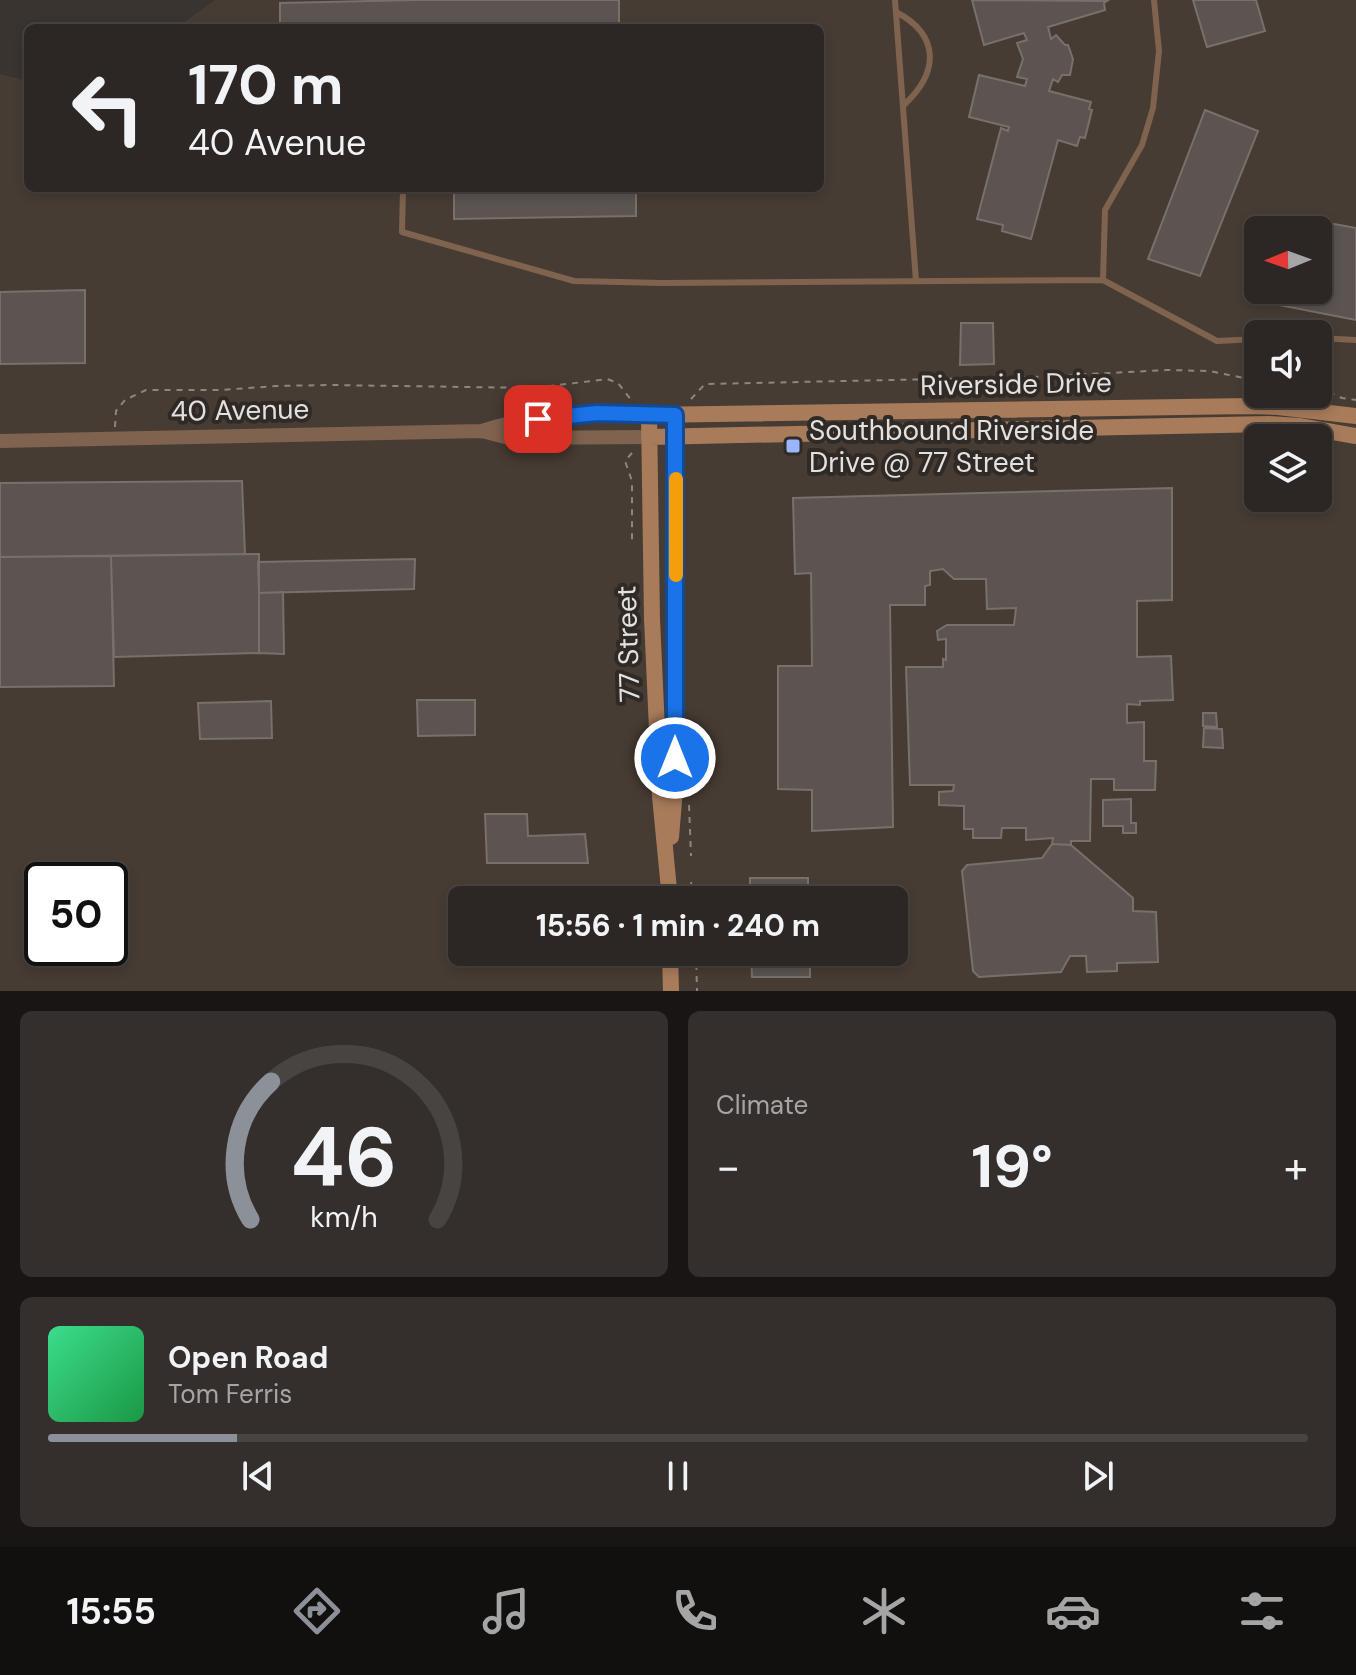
<!DOCTYPE html>
<html lang="en">
<head>
<meta charset="utf-8">
<style>
	:root { --surface:#2c2724; --page:#342f2c; --text:#f1f3f6; --muted:#a6a5a6; --line:#484441; --accent:#8c9099 }
	body { margin:0; font-family:"DM Sans",sans-serif; background:var(--page); color:var(--text); height:100vh; display:flex; flex-direction:column; font-size:30px; white-space:nowrap }
	* { box-sizing:border-box; margin:0 }
	p { font-size:26px; color:var(--muted) }
	.icon { flex:none; width:44px; height:44px; fill:none; stroke:currentColor; stroke-width:2; stroke-linecap:round; stroke-linejoin:round }
	.map { position:relative; height:991px; overflow:hidden }
	.details { display:flex; flex-direction:column; gap:20px; padding:20px; background:#181514; flex:1 }
	.details>* { flex:none }
	.hud { position:absolute; left:24px; top:24px; width:800px; height:168px; border-radius:12px; box-shadow:0 4px 12px #0003,0 0 0 2px var(--line); background:#2c2724; color:var(--text); overflow:hidden }
	.needle { width:52px; rotate:269deg }
	.tools { position:absolute; left:1244px; top:216px; display:grid; gap:16px }
	.tools a { display:grid; place-items:center; width:88px; height:88px; border-radius:12px; background:var(--surface); box-shadow:0 4px 12px #0003,0 0 0 2px var(--line); font-size:40px }
	.speed { position:absolute; left:24px; top:862px; display:flex; gap:16px; font-size:40px; font-weight:700; text-align:center }
	.speed>* { display:grid; place-content:center; width:104px; height:104px; border-radius:50%; background:var(--surface); box-shadow:0 4px 12px #0003,0 0 0 2px var(--line); line-height:1 }
	.speed .limit { border:4px solid #111; border-radius:12px; background:#fff; color:#111 }
	.pin { position:absolute; display:grid; place-items:center; width:68px; height:68px; color:#fff; margin:-34px; border-radius:16px; box-shadow:0 4px 12px #0006 }
	.me { position:absolute; width:88px; margin:-44px; rotate:0deg; stroke-linejoin:round; filter:drop-shadow(0 0 6px #0008) }
	.turn { display:flex; align-items:center; gap:28px; height:168px; padding:0 32px; font-size:36px }
	.turn .icon { width:104px; height:104px; stroke-width:2.5 }
	.turn b { display:block; font-size:56px; line-height:68px }
	.big { font-size:60px; font-weight:700; line-height:1.1 }
	.details .card { flex:1; display:flex; flex-direction:column; justify-content:center; gap:12px; min-width:0; padding:0 28px; border-radius:12px; background:var(--page) }
	.details .dial { align-items:center; gap:0 }
	.dial svg { height:208px; overflow:visible; fill:none; stroke:var(--line); stroke-width:7; stroke-linecap:round; text-anchor:middle }
	.dial text { fill:var(--text); stroke:none }
	.song { display:flex; align-items:center; gap:24px }
	.cover { width:96px; height:96px; border-radius:12px; background:linear-gradient(135deg,hsl(150 70% 55%),hsl(140 70% 35%)) }
	.played { height:8px; border-radius:4px; background:linear-gradient(90deg,var(--accent) 15%,var(--line) 15%) }
	.keys { display:flex; justify-content:space-around; direction:ltr }
	.heat { display:flex; justify-content:space-between; align-items:center; font-size:44px; direction:ltr }
	.details .tiles { flex:1; display:grid; gap:20px; grid-template-columns:1fr 1fr }
	.card:last-child { grid-column:span 2 }
	.trip { position:absolute; left:448px; top:886px; width:460px; height:80px; border-radius:12px; background:var(--surface); box-shadow:0 4px 12px #0003,0 0 0 2px var(--line); font-weight:700; line-height:80px; text-align:center }
	.tab-bar { display:flex; height:128px; justify-content:space-around; align-items:center; background:#12100e; color:var(--muted) }
	.tab-bar .icon { width:56px; height:56px }
	.tab-bar .on { color:var(--accent) }
	.tab-bar b { font-size:36px; color:var(--text) }
	.map>svg:first-child { display:block }
	.built { fill:#473c34; fill-rule:evenodd }
	.building { fill:#5b5450; stroke:#77706b; stroke-width:2 }
	.lines { fill:none; stroke-linecap:round; stroke-linejoin:round }
	.path { stroke:#8b8683; stroke-width:2; stroke-dasharray:6 6; stroke-linecap:butt }
	.service { stroke:#7f634f; stroke-width:6 }
	.tertiary { stroke:#7f634f; stroke-width:14 }
	.secondary { stroke:#a87c5b; stroke-width:16 }
	.route-casing { stroke:#114b97; stroke-width:20 }
	.route { stroke:#1a73e8; stroke-width:14 }
	.slow { stroke:#f59e0b; stroke-width:14 }
	.poi-dot { fill:#99b5fd; stroke:#302a26; stroke-width:3 }
	.labels { text-anchor:middle; dominant-baseline:central; stroke-width:8; stroke-linejoin:round; paint-order:stroke }
	.street-label { font-size:28px; fill:#e4e0dd; stroke:#302a26 }
	.poi-label { font-size:28px; fill:#e4e0dd; stroke:#302a26; text-anchor:start }
</style>
</head>
<body>
<div class="map">
<svg width="1356" height="991" viewBox="0 0 1356 991">
	<rect width="100%" height="100%" fill="#3a3430"/>
	<path class="built" d="M 215,0 L 1356,0 L 1356,991 L 0,991 L 0,74 L 28,81 L 28,188 L 820,188 L 820,28 L 176,28 ZM 1258,230 L 1318,230 L 1318,290 L 1258,290 ZM 1258,334 L 1318,334 L 1318,394 L 1258,394 ZM 1258,438 L 1318,438 L 1318,498 L 1258,498 ZM 42,880 L 110,880 L 110,948 L 42,948 ZM 462,900 L 894,900 L 894,952 L 462,952 Z"/>
	<path class="building" d="M 415,0 L 619,0 L 619,28 L 280,28 L 280,3 Z
		M 972,0 L 1107,1 L 1104,3 L 1105,10 L 1048,27 L 1051,39 L 1056,35 L 1065,45 L 1068,45 L 1073,59 L 1070,75 L 1062,75 L 1058,82 L 1053,79 L 1049,91 L 1091,102 L 1089,109 L 1092,110 L 1085,138 L 1080,137 L 1077,146 L 1058,140 L 1031,239 L 1002,231 L 1003,225 L 977,219 L 1001,128 L 1008,131 L 1009,127 L 969,117 L 979,75 L 1025,86 L 1027,79 L 1017,77 L 1023,59 L 1017,43 L 1027,40 L 1024,33 L 984,45 Z
		M 1193,0 L 1256,0 L 1265,31 L 1207,47 Z
		M 1205,110 L 1258,131 L 1200,276 L 1148,259 Z
		M 454,188 L 636,188 L 636,216 L 454,219 Z
		M 1296,217 L 1356,228 L 1356,320 L 1279,305 L 1282,290 L 1318,290 L 1318,230 L 1293,230 Z
		M 85,290 L 85,363 L 0,364 L 0,292 Z
		M 961,323 L 993,323 L 994,364 L 960,365 Z
		M 242,481 L 245,554 L 0,557 L 0,483 Z
		M 1172,488 L 1172,600 L 1137,601 L 1137,657 L 1171,656 L 1173,700 L 1140,701 L 1140,705 L 1127,704 L 1127,723 L 1144,722 L 1144,761 L 1156,761 L 1155,790 L 1114,790 L 1114,779 L 1091,779 L 1090,841 L 1071,841 L 1071,845 L 1052,844 L 1053,838 L 1026,840 L 1026,828 L 1002,828 L 1001,838 L 973,838 L 973,829 L 964,829 L 964,806 L 939,805 L 939,792 L 953,791 L 954,785 L 910,785 L 906,667 L 943,667 L 943,659 L 946,660 L 946,639 L 938,640 L 937,631 L 947,625 L 1014,625 L 1016,608 L 987,609 L 986,579 L 954,579 L 943,569 L 930,571 L 930,585 L 925,586 L 925,605 L 890,605 L 893,827 L 812,831 L 812,790 L 778,789 L 778,666 L 812,666 L 811,573 L 795,574 L 793,498 Z
		M 259,554 L 259,653 L 114,657 L 111,556 Z
		M 111,556 L 114,686 L 0,687 L 0,557 Z
		M 415,559 L 414,589 L 259,593 L 258,562 Z
		M 283,592 L 284,654 L 259,653 L 259,593 Z
		M 417,700 L 475,700 L 475,735 L 418,736 Z
		M 271,701 L 272,738 L 200,739 L 198,703 Z
		M 1203,713 L 1216,713 L 1217,727 L 1203,726 Z
		M 1204,728 L 1222,729 L 1223,748 L 1203,747 Z
		M 1131,799 L 1131,823 L 1136,823 L 1136,833 L 1123,833 L 1123,826 L 1103,826 L 1103,800 Z
		M 485,814 L 527,814 L 528,836 L 585,834 L 588,863 L 487,863 Z
		M 1052,844 L 1071,845 L 1133,898 L 1133,911 L 1156,912 L 1158,962 L 1117,963 L 1117,971 L 1087,972 L 1086,956 L 1070,956 L 1061,972 L 979,977 L 973,971 L 962,871 L 967,865 L 1042,858 Z
		M 750,878 L 808,878 L 808,900 L 750,900 Z
		M 751,952 L 810,952 L 810,977 L 752,977 Z"/>
	<g class="lines">
		<path class="path" d="M 1318,387 L 1342,398 L 1356,400
			M 691,399 L 705,384 L 1032,377 L 1167,370 L 1210,371 L 1258,381
			M 115,427 L 116,411 L 125,400 L 146,390 L 221,390 L 276,386 L 330,385 L 535,388 L 607,379 L 618,383 L 632,401
			M 632,453 L 625,461 L 632,481 L 632,540
			M 689,805 L 691,856
			M 691,882 L 694,900
			M 696,952 L 697,991"/>
		<path class="service" d="M 895,0 L 916,281
			M 896,12 C 940,35 939,72 905,104
			M 403,188 L 402,232 L 574,281 L 662,283 L 1103,280 L 1217,341 L 1258,339
			M 1103,280 L 1105,210 L 1142,145 L 1153,108 L 1159,51 L 1154,0
			M 1318,338 L 1356,340"/>
		<path class="tertiary" d="M 482,431 C 531,415 597,409 649,415
			M 0,441 L 482,431 L 509,438 L 649,437"/>
		<path class="secondary" d="M 649,437 L 1269,424 L 1299,426 L 1356,436
			M 671,837 L 675,789 L 676,428
			M 670,900 L 660,796 L 652,619 L 649,415 L 1250,406 L 1278,407 L 1356,416
			M 670,952 L 671,991"/>
	</g>
	<g class="lines">
		<g class="route-casing">
			<path id="route" d="M 538,419 L 597,413 L 675,415 L 675,758"/>
		</g>
		<use href="#route" class="route"/>
		<path class="slow" d="M 676,575 L 676,479"/>
	</g>
	<rect class="poi-dot" x="785" y="438" width="16" height="16" rx="4"/>
	<g class="labels">
		<g class="street-label">
			<text transform="translate(1016 384) rotate(-1)">Riverside Drive</text>
			<text transform="translate(240 410) rotate(-1)">40 Avenue</text>
			<text transform="translate(628 644) rotate(-92)">77 Street</text>
		</g>
		<g class="poi-label">
			<text x="809" y="430">Southbound Riverside<tspan x="809" dy="32">Drive @ 77 Street</tspan></text>
		</g>
	</g>
</svg>
<div class="tools">
<a><svg class="needle" viewBox="-14 -14 28 28"><path d="M0-13l5 13h-10z" fill="#e53935"/><path d="M0 13l5-13h-10z" fill="#a6a5a6"/></svg></a>
<a><svg class="icon" aria-label="sound" viewBox="0 0 24 24"><path d="M4 9h4l5-4v14l-5-4H4zM17 9q2 3 0 6"/></svg></a>
<a><svg class="icon" aria-label="layers" viewBox="0 0 24 24"><path d="M12 4l9 5-9 5-9-5zM3 14l9 5 9-5"/></svg></a>
</div>
<div class="speed"><div class="limit">50</div></div>
<div class="pin" style="left:538px;top:419px;background:#d93025"><svg class="icon" aria-label="arrive" viewBox="0 0 24 24"><path d="M6 21V4h12l-3 4 3 4H6"/></svg></div>
<svg class="me" style="left:675px;top:758px" viewBox="-20 -20 40 40"><circle r="17" fill="#1a73e8" stroke="#fff" stroke-width="3"/><path d="M0-11L8 9 0 5-8 9z" fill="#fff"/></svg>
<div class="trip">15:56 · 1 min · 240 m</div>
<div class="hud">
<div class="turn"><svg class="icon" aria-label="left" viewBox="0 0 24 24"><path d="M17 20v-9H6M10 6l-5 5 5 5"/></svg><div><b>170 m</b>40 Avenue</div></div>
</div>
</div>
<section class="details">
<div class="tiles">
<div class="card dial"><svg viewBox="0 0 100 80">
<path d="M14 69A42 42 0 1 1 86 69"/>
<path d="M14 69A42 42 0 0 1 22 16" stroke="#8c9099"/>
<text x="50" y="56" font-size="32" font-weight="700">46</text>
<text x="50" y="72" font-size="11">km/h</text>
</svg></div>
<div class="card"><p>Climate</p>
<div class="heat"><a>−</a><b class="big">19°</b><a>+</a></div>
</div>
<div class="card">
<div class="song"><i class="cover"></i><div><b>Open Road</b><p>Tom Ferris</p></div></div>
<div class="played"></div>
<div class="keys"><svg class="icon" aria-label="previous" viewBox="0 0 24 24"><path d="M18 5L8 12l10 7zM5 5v14"/></svg><svg class="icon" aria-label="pause" viewBox="0 0 24 24"><path d="M8 5v14M16 5v14"/></svg><svg class="icon" aria-label="next" viewBox="0 0 24 24"><path d="M6 5l10 7-10 7zM19 5v14"/></svg></div>
</div>
</div>
</section>
<nav class="tab-bar">
<b>15:55</b>
<svg class="icon on" aria-label="directions" viewBox="0 0 24 24"><path d="M12 3l9 9-9 9-9-9zM9 14v-3h6M13 9l2 2-2 2"/></svg>
<svg class="icon" aria-label="music" viewBox="0 0 24 24"><path d="M9 18V5l10-2v13"/><circle cx="6" cy="18" r="3"/><circle cx="16" cy="16" r="3"/></svg>
<svg class="icon" aria-label="phone" viewBox="0 0 24 24"><path d="M5 4h4l2 5-3 2q2 4 5 5l2-3 5 2v4C11 20 4 13 5 4z"/></svg>
<svg class="icon" aria-label="climate" viewBox="0 0 24 24"><path d="M12 3v18M4 7l16 10M4 17L20 7"/></svg>
<svg class="icon" aria-label="car" viewBox="0 0 24 24"><path d="M5 17H2v-5l4-1 3-4h7l3 4 3 1v5h-3M9 17h6M6 11h13"/><circle cx="7" cy="17" r="2"/><circle cx="17" cy="17" r="2"/></svg>
<svg class="icon" aria-label="filters" viewBox="0 0 24 24"><path d="M4 7h16M4 17h16"/><circle cx="9" cy="7" r="2"/><circle cx="15" cy="17" r="2"/></svg>
</nav>
</body>
</html>
